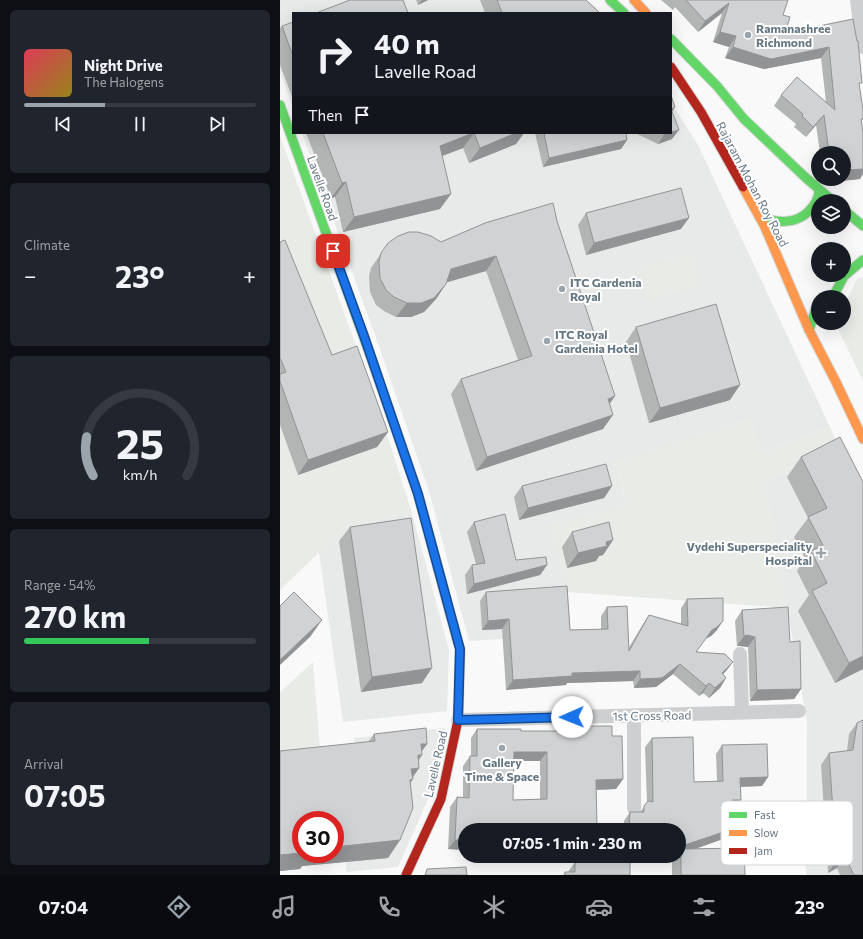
<!DOCTYPE html>
<html lang="en">
<head>
<meta charset="utf-8">
<style>
	:root { --surface:#171b24; --page:#20242c; --text:#f1f3f6; --muted:#9ea1a6; --line:#363941; --accent:#99a4ac }
	body { margin:0; font-family:Commissioner,sans-serif; background:var(--page); color:var(--text); height:100vh; display:flex; flex-direction:column; font-size:15px; white-space:nowrap }
	* { box-sizing:border-box; margin:0 }
	p { font-size:13px; color:var(--muted) }
	.icon { flex:none; width:22px; height:22px; fill:none; stroke:currentColor; stroke-width:2; stroke-linecap:round; stroke-linejoin:round }
	.map { position:relative; flex:1; overflow:hidden }
	.sheet { display:flex; flex-direction:column; gap:10px; padding:10px; background:#0d0f14; width:280px }
	.sheet>* { flex:none }
	.hud { position:absolute; left:12px; top:12px; width:380px; height:122px; border-radius:0px; box-shadow:0 4px 16px #0002; background:#171b24; color:var(--text); overflow:hidden }
	.fabs { position:absolute; left:531px; top:146px; display:grid; gap:8px }
	.fabs a { display:grid; place-items:center; width:40px; height:40px; border-radius:50%; background:var(--surface); box-shadow:0 4px 16px #0002; font-size:20px }
	.speed { position:absolute; left:12px; top:811px; display:flex; gap:8px; font-size:20px; font-weight:700; text-align:center }
	.speed>* { display:grid; place-content:center; width:52px; height:52px; border-radius:50%; background:var(--surface); box-shadow:0 4px 16px #0002; line-height:1 }
	.speed .limit { border:6px solid #d22; background:#fff; color:#111 }
	.pin { position:absolute; display:grid; place-items:center; width:34px; height:34px; color:#fff; margin:-17px; border-radius:8px; box-shadow:0 2px 6px #0006 }
	.me { position:absolute; width:44px; margin:-22px; rotate:269deg; stroke-linejoin:round; filter:drop-shadow(0 0 3px #0008) }
	.turn { display:flex; align-items:center; gap:14px; height:84px; padding:0 16px; font-size:18px }
	.turn .icon { width:52px; height:52px; stroke-width:2.5 }
	.turn b { display:block; font-size:28px; line-height:34px }
	.then { display:flex; align-items:center; height:38px; padding:0 16px; background:#0003; gap:8px; font-size:15px }
	.big { font-size:30px; font-weight:700; line-height:1.1 }
	.sheet .widget { flex:1; display:flex; flex-direction:column; justify-content:center; gap:6px; min-width:0; padding:0 14px; border-radius:6px; background:var(--page) }
	.sheet .dial { align-items:center; gap:0 }
	.dial svg { height:104px; overflow:visible; fill:none; stroke:var(--line); stroke-width:7; stroke-linecap:round; text-anchor:middle }
	.dial text { fill:var(--text); stroke:none }
	.song { display:flex; align-items:center; gap:12px }
	.cover { width:48px; height:48px; border-radius:6px; background:linear-gradient(135deg,hsl(350 70% 55%),hsl(50 70% 35%)) }
	.played { height:4px; border-radius:2px; background:linear-gradient(90deg,var(--accent) 35%,var(--line) 35%) }
	.keys { display:flex; justify-content:space-around; direction:ltr }
	.heat { display:flex; justify-content:space-between; align-items:center; font-size:22px; direction:ltr }
	.charge { height:6px; border-radius:3px; background:linear-gradient(90deg,#34c759 54%,var(--line) 0) }
	.trip { position:absolute; left:178px; top:823px; width:228px; height:40px; border-radius:20px; background:var(--surface); box-shadow:0 4px 16px #0002; font-weight:700; line-height:40px; text-align:center }
	.dock { display:flex; height:64px; justify-content:space-around; align-items:center; background:#090b0e; color:var(--muted) }
	.dock .icon { width:28px; height:28px }
	.dock .current { color:var(--accent) }
	.dock b { font-size:18px; color:var(--text) }
	main { display:flex; flex:1; min-height:0 }
	.map>svg:first-child { display:block }
	.built { fill:#e8e9e9 }
	.green { fill:#e8ebe6 }
	.lines { fill:none; stroke-linecap:round; stroke-linejoin:round }
	.fast-casing { stroke:#d5d6d7; stroke-width:11 }
	.slow-casing { stroke:#d5d6d7; stroke-width:11 }
	.jam-casing { stroke:#d5d6d7; stroke-width:11 }
	.street { stroke:#cecfd0; stroke-width:14 }
	.fast { stroke:#63d668; stroke-width:9 }
	.slow { stroke:#ff974d; stroke-width:9 }
	.jam { stroke:#b3261e; stroke-width:9 }
	.wall { fill:#b3b5b5; fill-rule:evenodd }
	.shaded-wall { fill:#929394 }
	.building { fill:#d0d2d3; stroke:#929394; fill-rule:evenodd }
	.route-casing { stroke:#114b97; stroke-width:10 }
	.route { stroke:#1a73e8; stroke-width:7 }
	.poi-dot { fill:#99a4ac; stroke:#fff; stroke-width:1.5 }
	.labels { text-anchor:middle; dominant-baseline:central; stroke-width:4; stroke-linejoin:round; paint-order:stroke }
	.poi-label { font-size:12px; font-weight:bold; fill:#657683; stroke:#fff; text-anchor:start }
	.street-label { font-size:12px; fill:#657683; stroke:#fff }
	.key { fill:#fff; stroke:#d1d6da; stroke-width:1 }
	.key-label { font-size:11px; fill:#657683 }
</style>
</head>
<body>
<main>
<section class="sheet">
<div class="widget">
<div class="song"><i class="cover"></i><div><b>Night Drive</b><p>The Halogens</p></div></div>
<div class="played"></div>
<div class="keys"><svg class="icon" aria-label="previous" viewBox="0 0 24 24"><path d="M18 5L8 12l10 7zM5 5v14"/></svg><svg class="icon" aria-label="pause" viewBox="0 0 24 24"><path d="M8 5v14M16 5v14"/></svg><svg class="icon" aria-label="next" viewBox="0 0 24 24"><path d="M6 5l10 7-10 7zM19 5v14"/></svg></div>
</div>
<div class="widget"><p>Climate</p>
<div class="heat"><a>−</a><b class="big">23°</b><a>+</a></div>
</div>
<div class="widget dial"><svg viewBox="0 0 100 80">
<path d="M14 69A42 42 0 1 1 86 69"/>
<path d="M14 69A42 42 0 0 1 9 39" stroke="#99a4ac"/>
<text x="50" y="56" font-size="32" font-weight="700">25</text>
<text x="50" y="72" font-size="11">km/h</text>
</svg></div>
<div class="widget"><p>Range · 54%</p><b class="big">270 km</b><div class="charge"></div></div>
<div class="widget"><p>Arrival</p><b class="big">07:05</b></div>
</section>
<div class="map">
<svg width="583" height="875" viewBox="0 0 583 875">
	<rect width="100%" height="100%" fill="#f9f9f9"/>
	<path class="built" d="M 0,0 L 296,0 L 311,13 L 13,13 L 13,108 L 0,72 Z
		M 391,102 L 418,145 L 550,427 L 482,453 L 470,419 L 336,462 L 346,505 L 287,592 L 291,635 L 189,641 L 149,491 L 95,335 L 22,133 L 391,133 Z
		M 559,448 L 583,499 L 583,875 L 526,875 L 527,722 L 485,480 Z
		M 132,513 L 169,650 L 167,711 L 63,722 L 39,552 L 64,528 Z
		M 165,728 L 149,797 L 118,867 L 66,872 L 62,805 L 79,803 L 74,738 Z"/>
	<path class="green" d="M 0,136 L 74,340 L 111,447 L 132,513 L 64,528 L 0,590 Z
		M 413,252 L 422,286 L 365,301 L 356,268 Z
		M 583,277 L 583,381 L 558,329 L 559,323 L 564,323 L 564,306 L 577,279 Z
		M 470,419 L 482,453 L 550,427 L 559,448 L 485,480 L 508,608 L 287,592 L 271,524 L 346,505 L 336,461 Z
		M 33,662 L 40,748 L 0,753 L 0,692 Z"/>
	<g class="lines">
		<g class="fast-casing">
			<path id="fast" d="M 330,0 L 344,13
				M 391,39 L 437,86 L 464,119 L 526,178 L 553,201
				M 0,105 L 93,363
				M 564,210 L 583,226
				M 480,218 C 497,222 514,225 528,212 C 535,205 539,199 539,189
				M 553,297 L 564,276 L 583,260
				M 529,330 L 538,302"/>
		</g>
		<g class="slow-casing">
			<path id="slow" d="M 354,0 L 366,13
				M 463,187 L 484,225 L 529,330 L 556,382 L 583,439
				M 93,363 L 138,494 L 177,639"/>
		</g>
		<g class="jam-casing">
			<path id="jam" d="M 391,67 L 421,112 L 463,187
				M 126,875 L 161,799 L 178,720 L 180,649 L 177,639"/>
		</g>
		<path class="street" d="M 577,0 L 583,47
			M 460,654 L 462,713
			M 354,716 L 354,808
			M 178,720 L 519,711"/>
		<use href="#fast" class="fast"/>
		<use href="#slow" class="slow"/>
		<use href="#jam" class="jam"/>
	</g>
	<path class="wall" d="M 136,0 L 148,0 L 138,5 Z
		M 200,0 L 306,0 L 320,13 L 205,13 Z
		M 381,0 L 508,0 L 503,15 L 505,33 L 573,19 L 579,87 L 582,122 L 580,179 L 560,181 L 558,179 L 564,179 L 564,153 L 540,153 L 536,125 L 526,137 L 514,127 L 516,124 L 494,106 L 501,95 L 546,102 L 541,58 L 484,69 L 445,58 L 449,47 L 433,42 L 442,13 L 418,32 L 395,7 L 393,10 Z
		M 13,22 L 13,99 L 0,65 L 0,28 L 2,26 Z
		M 392,112 L 392,139 L 378,144 L 355,133 L 391,133 Z
		M 26,133 L 244,133 L 236,144 L 189,163 L 183,148 L 162,156 L 160,209 L 63,232 L 55,197 L 51,198 Z
		M 255,133 L 346,133 L 347,140 L 341,149 L 263,167 Z
		M 306,213 L 401,229 L 306,255 L 298,225 Z
		M 277,221 L 330,405 L 323,429 L 196,471 L 171,394 L 181,379 L 238,360 L 206,271 L 167,282 L 156,299 L 144,312 L 131,317 L 116,317 L 104,311 L 96,305 L 90,292 L 89,276 L 91,268 L 108,243 L 161,242 Z
		M 0,242 L 52,355 L 108,432 L 97,447 L 18,475 L 0,425 Z
		M 356,327 L 450,400 L 369,423 L 346,342 Z
		M 521,457 L 583,482 L 583,669 L 555,683 L 518,611 L 529,595 L 517,571 L 525,558 L 514,537 L 528,518 L 507,477 Z
		M 242,486 L 332,486 L 324,498 L 239,520 L 234,497 Z
		M 194,522 L 236,560 L 267,565 L 260,575 L 187,594 L 185,575 L 192,565 L 196,564 L 187,532 Z
		M 70,527 L 142,683 L 81,692 L 59,541 Z
		M 292,532 L 333,540 L 323,555 L 319,556 L 316,561 L 287,568 L 282,547 Z
		M 206,592 L 290,630 L 321,629 L 321,616 L 327,607 L 348,649 L 363,624 L 369,615 L 401,624 L 401,608 L 407,599 L 437,630 L 431,636 L 425,639 L 416,652 L 453,662 L 446,671 L 443,674 L 446,678 L 440,688 L 429,698 L 423,693 L 419,696 L 393,674 L 376,687 L 354,688 L 353,681 L 287,683 L 286,685 L 226,690 L 222,629 L 202,630 L 200,601 Z
		M 462,610 L 510,642 L 521,689 L 514,699 L 470,701 L 468,647 L 460,646 L 457,646 L 455,621 Z
		M 577,723 L 583,875 L 560,875 L 557,868 L 548,873 L 547,851 L 509,851 L 505,857 L 481,857 L 481,823 L 489,811 L 544,811 L 541,765 L 549,753 L 567,751 L 569,734 Z
		M 305,726 L 332,736 L 343,779 L 336,789 L 316,790 L 185,830 L 185,850 L 168,849 L 170,807 L 177,797 L 183,798 L 183,766 L 190,756 L 191,756 L 191,738 L 197,729 L 241,731 L 302,731 ZM 233,761 L 260,761 L 260,799 L 233,800 Z
		M 94,734 L 147,744 L 142,751 L 139,760 L 139,768 L 132,778 L 131,782 L 120,840 L 108,858 L 22,866 L 20,869 L 0,871 L 0,751 L 88,742 Z
		M 372,738 L 414,782 L 437,781 L 436,754 L 442,745 L 488,777 L 482,786 L 461,787 L 455,809 L 454,835 L 415,849 L 465,875 L 392,875 L 392,860 L 395,856 L 399,856 L 399,830 L 343,830 L 344,821 L 350,812 L 360,812 L 367,803 L 365,747 Z
		M 295,862 L 350,875 L 283,875 L 285,872 L 288,872 Z"/>
	<path class="shaded-wall" d="M 142,0 L 148,0 L 138,5 Z
		M 449,3 L 442,13 L 418,32 L 425,21 Z
		M 440,32 L 456,36 L 449,47 L 433,42 Z
		M 453,47 L 549,47 L 541,58 L 484,69 L 445,58 Z
		M 395,107 L 391,114 L 391,109 Z
		M 544,115 L 536,125 L 526,137 L 533,127 Z
		M 399,130 L 392,139 L 378,144 L 384,135 L 391,133 L 391,132 Z
		M 194,133 L 183,148 L 149,161 L 160,146 Z
		M 236,133 L 244,133 L 236,144 L 189,163 L 200,148 Z
		M 347,140 L 341,149 L 263,167 L 269,158 Z
		M 583,169 L 583,174 L 580,179 L 560,181 L 561,179 L 564,179 L 564,175 L 567,170 Z
		M 66,182 L 55,197 L 51,198 L 62,183 Z
		M 171,194 L 160,209 L 63,232 L 74,217 Z
		M 409,218 L 401,229 L 306,255 L 314,243 Z
		M 216,256 L 206,271 L 161,284 L 171,269 Z
		M 166,284 L 156,299 L 144,312 L 131,317 L 116,317 L 127,303 Z
		M 460,385 L 450,400 L 369,423 L 380,408 Z
		M 335,396 L 325,411 L 328,399 Z
		M 333,415 L 323,429 L 196,471 L 207,457 Z
		M 108,432 L 97,447 L 18,475 L 28,460 Z
		M 332,486 L 324,498 L 239,520 L 248,508 Z
		M 333,540 L 323,555 L 319,556 L 316,561 L 287,568 L 298,553 L 326,542 Z
		M 267,565 L 260,575 L 187,594 L 194,584 Z
		M 229,619 L 222,629 L 202,630 L 208,621 Z
		M 42,620 L 30,637 L 0,665 L 0,660 Z
		M 443,621 L 437,630 L 431,636 L 425,639 L 432,630 Z
		M 467,635 L 475,637 L 468,647 L 460,646 L 457,646 L 464,636 Z
		M 583,656 L 583,669 L 555,683 L 569,663 Z
		M 453,662 L 446,671 L 435,682 L 442,673 Z
		M 400,664 L 393,674 L 376,687 L 354,688 L 360,679 Z
		M 152,668 L 142,683 L 81,692 L 92,677 Z
		M 360,671 L 353,681 L 287,683 L 286,685 L 226,690 L 233,680 L 292,673 Z
		M 446,678 L 440,688 L 429,698 L 435,688 Z
		M 429,683 L 423,693 L 419,696 L 426,686 Z
		M 521,689 L 514,699 L 470,701 L 477,690 Z
		M 141,744 L 147,744 L 139,755 L 142,755 L 133,769 L 139,768 L 131,780 L 133,779 L 121,797 L 119,786 Z
		M 234,752 L 267,752 L 260,761 L 227,761 Z
		M 488,777 L 482,786 L 454,787 L 460,778 Z
		M 343,779 L 336,789 L 309,790 L 316,780 Z
		M 452,800 L 461,800 L 455,809 Z
		M 461,826 L 454,835 L 401,854 L 401,849 L 399,851 L 399,847 Z
		M 317,828 L 315,830 L 276,830 L 277,829 Z
		M 555,839 L 547,851 L 509,851 L 505,857 L 481,857 L 489,845 L 513,840 Z
		M 120,840 L 108,858 L 22,866 L 20,869 L 0,871 L 0,855 L 21,853 L 21,854 L 55,854 L 55,847 Z
		M 175,840 L 185,840 L 185,850 L 168,849 Z
		M 565,857 L 557,868 L 548,873 L 556,861 Z"/>
	<path class="building" d="M 70,0 L 123,0 L 128,13 L 36,13 Z
		M 217,0 L 306,0 L 320,13 L 222,13 Z
		M 406,0 L 508,0 L 503,15 L 510,17 L 505,33 L 573,19 L 577,41 L 578,41 L 582,83 L 579,83 L 583,110 L 583,119 L 581,119 L 583,133 L 583,169 L 567,170 L 564,167 L 564,153 L 550,153 L 549,152 L 544,115 L 533,127 L 522,116 L 523,114 L 501,95 L 517,77 L 555,110 L 549,47 L 491,59 L 453,47 L 456,36 L 440,32 L 449,3 L 425,21 Z
		M 13,22 L 13,56 L 2,26 Z
		M 391,95 L 395,107 L 391,109 L 399,130 L 391,132 Z
		M 43,133 L 193,133 L 160,146 L 171,194 L 74,217 L 66,182 L 62,183 Z
		M 194,133 L 236,133 L 200,148 Z
		M 264,133 L 346,133 L 347,140 L 269,158 Z
		M 381,133 L 389,133 L 384,135 Z
		M 401,188 L 409,218 L 314,243 L 306,213 Z
		M 273,203 L 277,221 L 335,396 L 328,399 L 333,415 L 207,457 L 181,379 L 252,356 L 216,256 L 171,269 L 166,284 L 154,298 L 141,303 L 127,303 L 114,297 L 106,290 L 100,278 L 99,262 L 101,253 L 108,243 L 118,236 L 129,232 L 138,232 L 151,236 L 161,242 L 205,223 Z
		M 5,240 L 52,355 L 77,346 L 108,432 L 28,460 L 0,381 L 0,374 L 6,372 L 0,358 L 0,242 Z
		M 436,304 L 460,385 L 380,408 L 356,327 Z
		M 560,437 L 583,482 L 583,656 L 569,663 L 532,591 L 547,583 L 531,551 L 543,545 L 528,517 L 547,508 L 521,457 Z
		M 326,464 L 332,486 L 248,508 L 242,486 Z
		M 225,514 L 236,560 L 266,557 L 267,565 L 194,584 L 192,565 L 205,563 L 194,522 Z
		M 131,518 L 152,668 L 92,677 L 70,527 Z
		M 329,522 L 333,540 L 326,542 L 327,546 L 298,553 L 292,532 Z
		M 287,586 L 290,630 L 328,629 L 327,607 L 347,606 L 349,651 L 369,615 L 408,626 L 407,599 L 443,598 L 443,621 L 437,627 L 432,630 L 416,652 L 445,654 L 453,662 L 442,673 L 446,678 L 435,688 L 429,683 L 426,686 L 400,664 L 382,678 L 360,679 L 360,671 L 292,673 L 292,676 L 233,680 L 229,619 L 208,621 L 206,592 Z
		M 14,592 L 42,620 L 0,660 L 0,606 Z
		M 508,607 L 510,642 L 520,641 L 521,689 L 477,690 L 475,637 L 467,635 L 464,636 L 462,610 Z
		M 583,720 L 583,875 L 574,875 L 565,857 L 556,861 L 555,839 L 513,840 L 513,846 L 489,845 L 489,811 L 553,811 L 549,753 L 573,750 L 577,723 Z
		M 305,726 L 332,726 L 332,736 L 342,736 L 343,779 L 316,780 L 317,828 L 277,829 L 277,830 L 185,830 L 185,840 L 175,840 L 177,797 L 189,798 L 190,756 L 197,756 L 197,729 L 241,729 L 241,731 L 306,731 ZM 234,752 L 267,752 L 267,799 L 233,800 Z
		M 146,728 L 147,744 L 141,744 L 142,755 L 138,755 L 139,768 L 131,769 L 133,779 L 130,780 L 133,808 L 120,840 L 55,847 L 55,820 L 21,820 L 21,853 L 0,855 L 0,751 L 95,741 L 94,734 Z
		M 413,737 L 414,782 L 443,781 L 442,745 L 487,744 L 488,777 L 460,778 L 461,800 L 452,800 L 461,826 L 399,847 L 399,830 L 349,830 L 350,812 L 364,812 L 364,806 L 368,801 L 373,802 L 372,738 Z
		M 464,848 L 465,875 L 401,875 L 401,849 Z
		M 350,861 L 350,875 L 285,875 L 285,872 L 295,872 L 295,862 Z
		M 186,867 L 187,875 L 145,875 L 147,869 Z"/>
	<g class="lines">
		<g class="route-casing">
			<path id="route" d="M 53,251 L 84,336 L 138,494 L 180,649 L 178,720 L 292,717"/>
		</g>
		<use href="#route" class="route"/>
	</g>
	<g class="poi-dot">
		<circle cx="468" cy="35" r="4"/>
		<circle cx="282" cy="289" r="4"/>
		<circle cx="267" cy="341" r="4"/>
		<path d="M539 547h4v4h4v4h-4v4h-4v-4h-4v-4h4z"/>
		<circle cx="222" cy="748" r="4"/>
	</g>
	<g class="labels">
		<g class="poi-label">
			<text x="476" y="28">Ramanashree<tspan x="476" dy="14">Richmond</tspan></text>
			<text x="290" y="282">ITC Gardenia<tspan x="290" dy="14">Royal</tspan></text>
			<text x="275" y="334">ITC Royal<tspan x="275" dy="14">Gardenia Hotel</tspan></text>
			<text x="532" y="546" text-anchor="end">Vydehi Superspeciality<tspan x="532" dy="14">Hospital</tspan></text>
			<text x="222" y="762" text-anchor="middle">Gallery<tspan x="222" dy="14">Time &amp; Space</tspan></text>
		</g>
		<g class="street-label">
			<text transform="translate(473 184) rotate(62)">Rajaram Mohan Roy Road</text>
			<text transform="translate(43 188) rotate(70)">Lavelle Road</text>
			<text transform="translate(372 715) rotate(-1)">1st Cross Road</text>
			<text transform="translate(155 764) rotate(-77)">Lavelle Road</text>
		</g>
	</g>
	<rect x="441" y="801" width="132" height="64" rx="6" class="key"/>
	<rect x="449" y="812" width="18" height="6" fill="#63d668"/>
	<rect x="449" y="830" width="18" height="6" fill="#ff974d"/>
	<rect x="449" y="848" width="18" height="6" fill="#b3261e"/>
	<g class="key-label">
		<text x="474" y="819">Fast</text>
		<text x="474" y="837">Slow</text>
		<text x="474" y="855">Jam</text>
	</g>
</svg>
<div class="fabs">
<a><svg class="icon" aria-label="search" viewBox="0 0 24 24"><circle cx="10" cy="10" r="6"/><path d="M15 15l6 6"/></svg></a>
<a><svg class="icon" aria-label="layers" viewBox="0 0 24 24"><path d="M12 4l9 5-9 5-9-5zM3 14l9 5 9-5"/></svg></a>
<a>+</a>
<a>−</a>
</div>
<div class="speed"><div class="limit">30</div></div>
<div class="pin" style="left:53px;top:251px;background:#d93025"><svg class="icon" aria-label="arrive" viewBox="0 0 24 24"><path d="M6 21V4h12l-3 4 3 4H6"/></svg></div>
<svg class="me" style="left:292px;top:717px" viewBox="-20 -20 40 40"><circle r="19" fill="#fff"/><path d="M0-13L10 11 0 6-10 11z" fill="#1a73e8"/></svg>
<div class="trip">07:05 · 1 min · 230 m</div>
<div class="hud">
<div class="turn"><svg class="icon" aria-label="right" viewBox="0 0 24 24"><path d="M7 20v-9h11M14 6l5 5-5 5"/></svg><div><b>40 m</b>Lavelle Road</div></div>
<div class="then">Then<svg class="icon" aria-label="arrive" viewBox="0 0 24 24"><path d="M6 21V4h12l-3 4 3 4H6"/></svg></div>
</div>
</div>
</main>
<nav class="dock">
<b>07:04</b>
<svg class="icon current" aria-label="directions" viewBox="0 0 24 24"><path d="M12 3l9 9-9 9-9-9zM9 14v-3h6M13 9l2 2-2 2"/></svg>
<svg class="icon" aria-label="music" viewBox="0 0 24 24"><path d="M9 18V5l10-2v13"/><circle cx="6" cy="18" r="3"/><circle cx="16" cy="16" r="3"/></svg>
<svg class="icon" aria-label="phone" viewBox="0 0 24 24"><path d="M5 4h4l2 5-3 2q2 4 5 5l2-3 5 2v4C11 20 4 13 5 4z"/></svg>
<svg class="icon" aria-label="climate" viewBox="0 0 24 24"><path d="M12 3v18M4 7l16 10M4 17L20 7"/></svg>
<svg class="icon" aria-label="car" viewBox="0 0 24 24"><path d="M5 17H2v-5l4-1 3-4h7l3 4 3 1v5h-3M9 17h6M6 11h13"/><circle cx="7" cy="17" r="2"/><circle cx="17" cy="17" r="2"/></svg>
<svg class="icon" aria-label="filters" viewBox="0 0 24 24"><path d="M4 7h16M4 17h16"/><circle cx="9" cy="7" r="2"/><circle cx="15" cy="17" r="2"/></svg>
<b>23°</b>
</nav>
</body>
</html>
